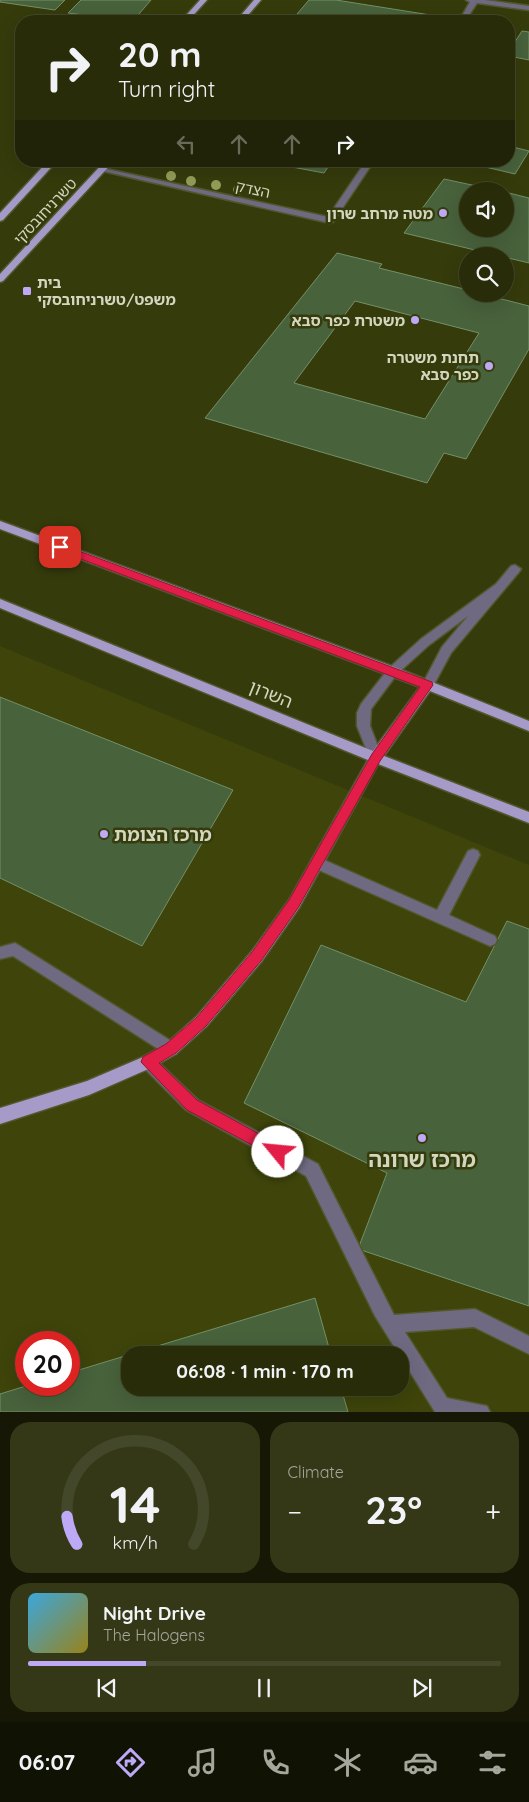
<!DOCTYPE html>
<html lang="en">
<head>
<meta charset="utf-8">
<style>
	:root { --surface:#282c09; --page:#343817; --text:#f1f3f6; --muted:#a5a79c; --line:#44482a; --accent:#bda9f5 }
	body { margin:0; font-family:Quicksand,"Noto Sans Hebrew",sans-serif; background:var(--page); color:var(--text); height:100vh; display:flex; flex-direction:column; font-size:19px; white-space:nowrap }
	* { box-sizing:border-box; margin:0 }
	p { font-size:16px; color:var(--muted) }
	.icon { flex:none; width:28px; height:28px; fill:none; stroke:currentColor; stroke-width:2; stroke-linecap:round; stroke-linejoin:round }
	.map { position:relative; height:1412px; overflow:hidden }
	.side { display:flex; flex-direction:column; gap:10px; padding:10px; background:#161805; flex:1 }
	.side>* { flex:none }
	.top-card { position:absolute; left:15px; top:15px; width:500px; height:152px; border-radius:20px; box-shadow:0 5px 20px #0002,0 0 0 1px var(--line); background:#282c09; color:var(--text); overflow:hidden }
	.fabs { position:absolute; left:459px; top:182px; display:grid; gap:10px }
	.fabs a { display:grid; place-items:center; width:55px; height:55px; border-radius:50%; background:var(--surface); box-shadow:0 5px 20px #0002,0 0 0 1px var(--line); font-size:25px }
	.speed { position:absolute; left:15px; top:1331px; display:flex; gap:10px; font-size:25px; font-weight:700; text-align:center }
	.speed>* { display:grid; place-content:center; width:65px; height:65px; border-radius:50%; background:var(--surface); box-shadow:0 5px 20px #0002,0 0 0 1px var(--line); line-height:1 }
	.speed .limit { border:8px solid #d22; background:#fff; color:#111 }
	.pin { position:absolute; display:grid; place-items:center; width:42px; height:42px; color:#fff; margin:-21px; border-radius:10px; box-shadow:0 2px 8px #0006 }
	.me { position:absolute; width:55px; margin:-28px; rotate:298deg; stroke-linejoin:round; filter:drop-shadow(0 0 4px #0008) }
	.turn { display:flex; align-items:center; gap:18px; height:105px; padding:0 20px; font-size:22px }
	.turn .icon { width:65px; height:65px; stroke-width:2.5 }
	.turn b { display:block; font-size:35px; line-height:42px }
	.lanes { display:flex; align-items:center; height:48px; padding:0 20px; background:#0003; justify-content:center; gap:25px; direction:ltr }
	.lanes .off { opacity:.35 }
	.big { font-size:38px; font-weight:700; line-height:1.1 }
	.side .widget { flex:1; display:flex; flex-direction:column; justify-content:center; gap:8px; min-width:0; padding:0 18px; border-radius:20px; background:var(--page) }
	.side .dial { align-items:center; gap:0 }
	.dial svg { height:130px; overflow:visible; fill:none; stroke:var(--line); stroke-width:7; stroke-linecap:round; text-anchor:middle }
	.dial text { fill:var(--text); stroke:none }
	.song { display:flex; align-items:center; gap:15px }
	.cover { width:60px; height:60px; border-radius:8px; background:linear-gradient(135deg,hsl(200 70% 55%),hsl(50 70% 35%)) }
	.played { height:5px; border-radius:2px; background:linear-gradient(90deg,var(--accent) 25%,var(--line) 25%) }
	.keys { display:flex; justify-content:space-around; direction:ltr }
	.heat { display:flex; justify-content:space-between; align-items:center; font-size:28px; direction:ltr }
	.side .tiles { flex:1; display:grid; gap:10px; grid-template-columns:1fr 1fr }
	.widget:last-child { grid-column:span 2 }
	.trip { position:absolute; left:121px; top:1346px; width:288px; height:50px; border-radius:20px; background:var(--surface); box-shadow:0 5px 20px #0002,0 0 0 1px var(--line); font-weight:700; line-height:50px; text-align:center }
	.tab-bar { display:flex; height:80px; justify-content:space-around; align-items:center; background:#101204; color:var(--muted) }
	.tab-bar .icon { width:35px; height:35px }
	.tab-bar .current { color:var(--accent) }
	.tab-bar b { font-size:22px; color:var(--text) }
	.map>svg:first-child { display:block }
	.built { fill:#3e440a; fill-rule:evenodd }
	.building { fill:#48623c; stroke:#749067; fill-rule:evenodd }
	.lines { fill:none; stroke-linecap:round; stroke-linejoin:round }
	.minor-casing { stroke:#52572c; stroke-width:3 }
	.major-casing { stroke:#52572c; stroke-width:3 }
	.minor { fill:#6f6a81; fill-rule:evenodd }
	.major { fill:#a69ac9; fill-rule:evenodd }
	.tree { fill:#939c58 }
	.route { fill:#e11d48; stroke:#92132f }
	.poi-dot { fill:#bda9f5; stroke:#363b0c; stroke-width:2 }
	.labels { text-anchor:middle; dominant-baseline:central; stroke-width:5; stroke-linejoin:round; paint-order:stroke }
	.far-street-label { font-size:15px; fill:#d3d7bf; stroke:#363b0c }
	.far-poi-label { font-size:15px; font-weight:bold; fill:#d3d7bf; stroke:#363b0c; text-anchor:end }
	.street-label { font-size:18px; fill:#d3d7bf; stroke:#363b0c }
	.poi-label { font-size:18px; font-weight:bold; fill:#d3d7bf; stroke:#363b0c; text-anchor:start }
	.near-poi-label { font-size:21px; font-weight:bold; fill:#d3d7bf; stroke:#363b0c }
</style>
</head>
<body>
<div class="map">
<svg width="529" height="1412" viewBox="0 0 529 1412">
	<rect width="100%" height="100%" fill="#363b0c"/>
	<path class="built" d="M 0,646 L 529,865 L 529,1412 L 0,1412 ZM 26,1342 L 69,1342 L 69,1385 L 26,1385 ZM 130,1355 L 400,1355 L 400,1388 L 130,1388 Z"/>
	<path class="building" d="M 0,0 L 65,0 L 55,10 L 0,2 Z
		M 81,0 L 151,0 L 133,21 L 68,13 Z
		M 309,0 L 336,0 L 443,17 L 441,21 L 339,21 L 297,14 Z
		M 522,31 L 529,32 L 529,60 L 509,56 L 509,51 Z
		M 509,146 L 529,151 L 515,174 L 460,161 L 509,161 Z
		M 260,161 L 332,161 L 324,173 Z
		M 444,179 L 500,191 L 468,191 L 468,229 L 505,229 L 505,192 L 529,198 L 529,263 L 404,233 Z
		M 337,253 L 382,264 L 379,268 L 468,290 L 468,294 L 482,294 L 529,306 L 529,349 L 466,459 L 444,453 L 427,483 L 205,418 ZM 355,301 L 479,333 L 425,419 L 294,383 Z
		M 0,697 L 233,790 L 142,946 L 0,878 Z
		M 507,921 L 529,929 L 529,1306 L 358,1249 L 387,1173 L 244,1103 L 321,945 L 466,1002 Z
		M 315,1298 L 331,1355 L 130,1355 L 130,1388 L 341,1388 L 348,1412 L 0,1412 L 0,1394 L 29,1385 L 69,1385 L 69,1373 Z"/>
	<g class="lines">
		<g class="minor-casing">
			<path id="minor" d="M 466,0 L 485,0 L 529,6 L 529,10 L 477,3 L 465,21 L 459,21 L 470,2 Z
				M 366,161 L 374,161 L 333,222 L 330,223 L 98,170 L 102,168 L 328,217 Z
				M 515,565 L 521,569 L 519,572 L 451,653 L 432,688 L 424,688 L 422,685 L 442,647 L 468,616 L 429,645 L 397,674 L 371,709 L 370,726 L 382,757 L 381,761 L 371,761 L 357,726 L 357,713 L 361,704 L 389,668 L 421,639 L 496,584 L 511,566 Z
				M 473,849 L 478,851 L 480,855 L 449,915 L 495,936 L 497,940 L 495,944 L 490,946 L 312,867 L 310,863 L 312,859 L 317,857 L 322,859 L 437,910 L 468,851 Z
				M 15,943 L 176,1044 L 179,1049 L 176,1054 L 171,1056 L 166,1054 L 13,956 L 0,959 L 0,947 Z
				M 148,1055 L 153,1057 L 198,1100 L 318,1164 L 394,1315 L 475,1309 L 529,1336 L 529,1354 L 474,1327 L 405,1332 L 447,1398 L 487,1406 L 490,1412 L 435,1412 L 375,1316 L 306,1176 L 186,1110 L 143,1067 L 140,1062 L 143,1057 Z"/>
		</g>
		<g class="major-casing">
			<path id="major" d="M 200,0 L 207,0 L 188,21 L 181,21 Z
				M 254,0 L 261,0 L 243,21 L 236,21 Z
				M 48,161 L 57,161 L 3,220 L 0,221 L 0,213 Z
				M 105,161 L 114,161 L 3,281 L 0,282 L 0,274 Z
				M 0,521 L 397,668 L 529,721 L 529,731 L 430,691 L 384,756 L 529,812 L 529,823 L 378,764 L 299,908 L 262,961 L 207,1026 L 176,1054 L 153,1067 L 89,1095 L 0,1124 L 0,1108 L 87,1081 L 143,1057 L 166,1044 L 197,1016 L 252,951 L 289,900 L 368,760 L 0,608 L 0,599 L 373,751 L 420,687 L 0,529 Z"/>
		</g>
		<use href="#minor" class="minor"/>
		<use href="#major" class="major"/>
	</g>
	<g class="tree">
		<circle cx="171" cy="176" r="5"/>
		<circle cx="191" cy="181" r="5"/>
		<circle cx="216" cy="185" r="5"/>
		<circle cx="238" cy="190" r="5"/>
	</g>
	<path class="route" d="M 60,544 L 432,682 L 433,685 L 380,761 L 298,908 L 261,961 L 206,1026 L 176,1053 L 159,1063 L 197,1100 L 283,1147 L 285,1152 L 283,1157 L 278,1159 L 187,1110 L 141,1062 L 143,1057 L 166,1044 L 197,1017 L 252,952 L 289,900 L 372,754 L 420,687 L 57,550 L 57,545 Z"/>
	<g class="poi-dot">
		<circle cx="443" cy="213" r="5"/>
		<rect x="22" y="286" width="10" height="10" rx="2.5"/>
		<circle cx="415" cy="320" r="5"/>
		<circle cx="489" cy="366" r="5"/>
		<circle cx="104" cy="834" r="5"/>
		<circle cx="422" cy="1138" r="5"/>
	</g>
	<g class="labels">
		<g class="far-street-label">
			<text transform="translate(253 189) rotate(12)">הצדק</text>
			<text transform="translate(45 211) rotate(-47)">טשרניחובסקי</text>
		</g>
		<g class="far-poi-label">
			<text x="433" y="213">מטה מרחב שרון</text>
			<text x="37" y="282" text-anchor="start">בית<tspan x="37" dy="17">משפט/טשרניחובסקי</tspan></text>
			<text x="405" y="320">משטרת כפר סבא</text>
			<text x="479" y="357">תחנת משטרה<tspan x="479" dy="17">כפר סבא</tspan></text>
		</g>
		<g class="street-label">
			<text transform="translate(271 694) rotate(22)">השרון</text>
		</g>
		<g class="poi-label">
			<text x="114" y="834">מרכז הצומת</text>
		</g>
		<g class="near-poi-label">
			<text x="422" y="1159">מרכז שרונה</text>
		</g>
	</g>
</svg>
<div class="fabs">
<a><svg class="icon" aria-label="sound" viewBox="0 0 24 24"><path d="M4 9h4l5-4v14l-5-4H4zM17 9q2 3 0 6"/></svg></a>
<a><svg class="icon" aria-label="search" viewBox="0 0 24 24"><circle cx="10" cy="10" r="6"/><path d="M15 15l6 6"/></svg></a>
</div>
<div class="speed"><div class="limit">20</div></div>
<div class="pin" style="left:60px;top:547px;background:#d93025"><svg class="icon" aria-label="arrive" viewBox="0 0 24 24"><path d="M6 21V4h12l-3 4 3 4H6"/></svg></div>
<svg class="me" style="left:278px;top:1152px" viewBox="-20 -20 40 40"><circle r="19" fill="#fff"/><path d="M0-13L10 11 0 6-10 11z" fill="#e11d48"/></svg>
<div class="trip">06:08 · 1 min · 170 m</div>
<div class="top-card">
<div class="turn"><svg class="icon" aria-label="right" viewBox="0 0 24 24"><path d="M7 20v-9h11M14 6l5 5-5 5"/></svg><div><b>20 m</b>Turn right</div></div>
<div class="lanes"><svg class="icon off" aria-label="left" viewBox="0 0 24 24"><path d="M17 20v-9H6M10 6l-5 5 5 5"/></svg><svg class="icon off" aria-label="ahead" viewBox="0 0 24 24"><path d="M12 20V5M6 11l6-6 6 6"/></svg><svg class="icon off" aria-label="ahead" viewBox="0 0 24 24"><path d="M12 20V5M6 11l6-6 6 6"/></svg><svg class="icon" aria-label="right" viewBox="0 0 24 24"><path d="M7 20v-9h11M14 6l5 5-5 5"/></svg></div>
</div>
</div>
<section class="side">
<div class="tiles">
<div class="widget dial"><svg viewBox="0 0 100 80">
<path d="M14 69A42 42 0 1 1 86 69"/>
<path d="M14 69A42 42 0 0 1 8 52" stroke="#bda9f5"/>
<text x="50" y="56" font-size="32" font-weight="700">14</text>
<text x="50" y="72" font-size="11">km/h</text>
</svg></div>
<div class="widget"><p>Climate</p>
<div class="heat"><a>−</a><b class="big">23°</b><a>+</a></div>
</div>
<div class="widget">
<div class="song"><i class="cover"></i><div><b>Night Drive</b><p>The Halogens</p></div></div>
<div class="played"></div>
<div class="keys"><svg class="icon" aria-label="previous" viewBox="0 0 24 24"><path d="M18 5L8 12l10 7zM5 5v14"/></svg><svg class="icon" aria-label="pause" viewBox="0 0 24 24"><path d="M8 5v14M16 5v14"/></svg><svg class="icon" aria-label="next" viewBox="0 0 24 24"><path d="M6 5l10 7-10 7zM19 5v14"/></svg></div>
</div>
</div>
</section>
<nav class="tab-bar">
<b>06:07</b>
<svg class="icon current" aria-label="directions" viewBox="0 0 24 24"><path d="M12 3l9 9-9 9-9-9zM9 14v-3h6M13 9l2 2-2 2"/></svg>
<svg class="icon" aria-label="music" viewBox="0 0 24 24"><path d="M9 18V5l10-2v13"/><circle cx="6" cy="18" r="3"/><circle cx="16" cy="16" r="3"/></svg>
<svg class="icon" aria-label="phone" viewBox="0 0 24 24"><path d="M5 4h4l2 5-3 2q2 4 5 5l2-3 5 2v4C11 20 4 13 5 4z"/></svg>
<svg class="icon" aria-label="climate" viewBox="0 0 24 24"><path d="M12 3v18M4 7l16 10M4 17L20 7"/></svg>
<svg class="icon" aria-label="car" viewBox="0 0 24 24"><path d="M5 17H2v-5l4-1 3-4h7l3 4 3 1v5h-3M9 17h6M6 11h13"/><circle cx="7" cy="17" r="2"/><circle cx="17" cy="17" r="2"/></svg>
<svg class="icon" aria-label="filters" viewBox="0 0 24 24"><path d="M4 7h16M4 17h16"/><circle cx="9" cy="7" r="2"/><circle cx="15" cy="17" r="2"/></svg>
</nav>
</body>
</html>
